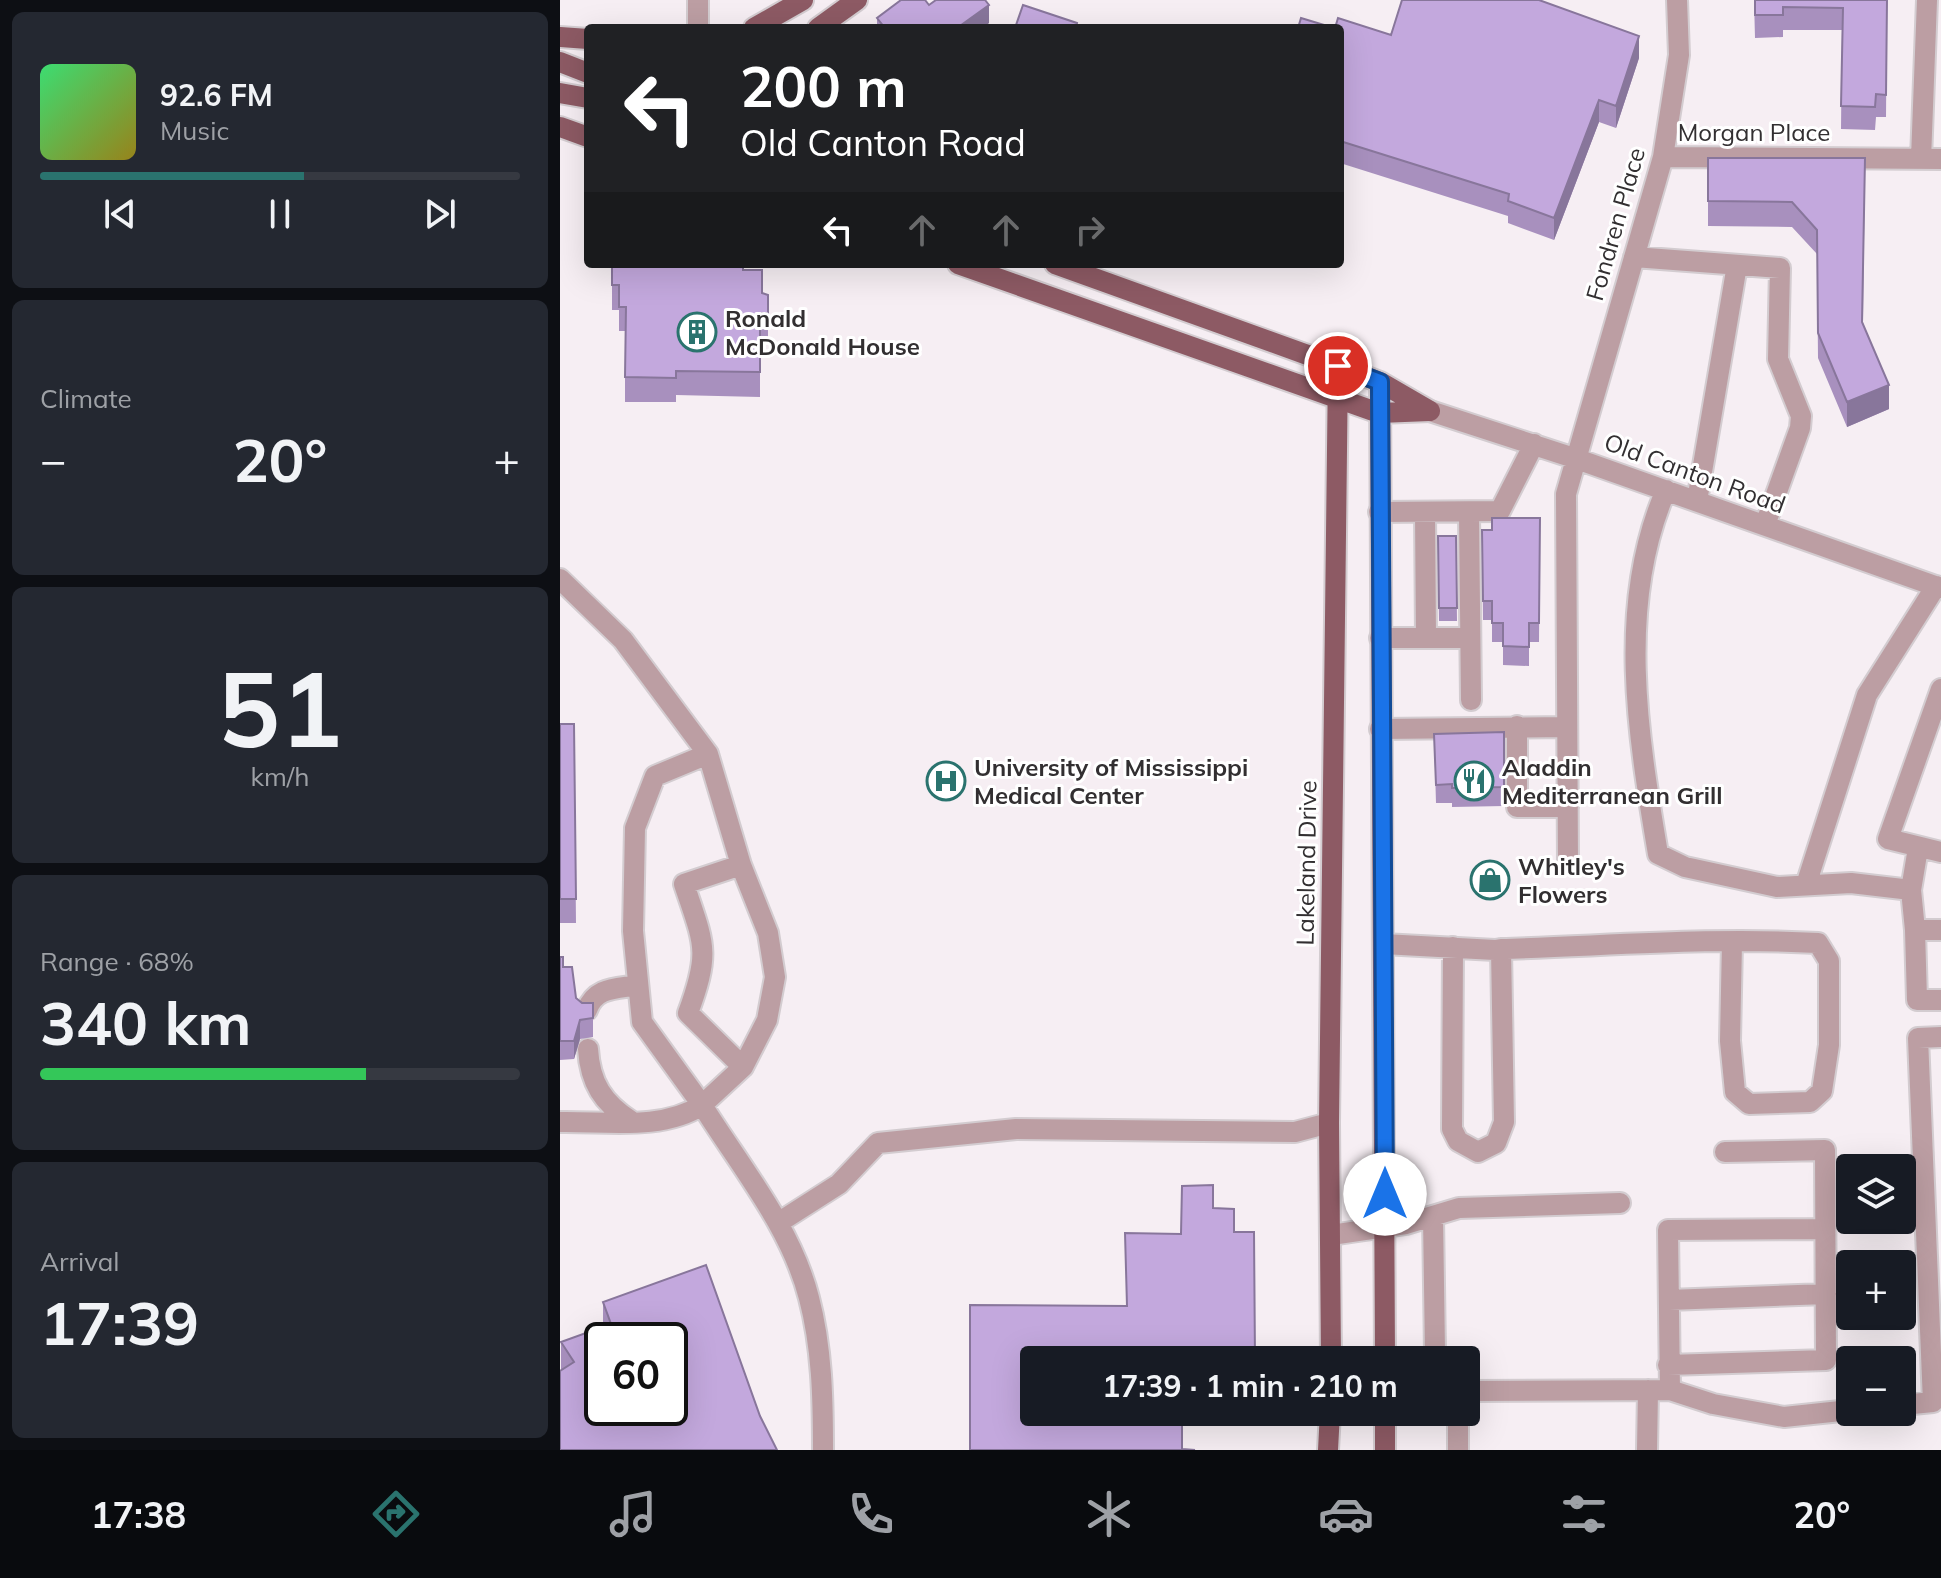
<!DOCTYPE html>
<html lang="en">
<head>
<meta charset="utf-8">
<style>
	:root { --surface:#171b24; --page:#242831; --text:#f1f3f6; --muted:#9ea1a6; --line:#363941; --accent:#2a736e }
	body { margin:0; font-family:Mulish,sans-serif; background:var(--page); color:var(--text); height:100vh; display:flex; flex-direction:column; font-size:30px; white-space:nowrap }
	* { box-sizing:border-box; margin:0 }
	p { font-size:26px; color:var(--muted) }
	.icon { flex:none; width:44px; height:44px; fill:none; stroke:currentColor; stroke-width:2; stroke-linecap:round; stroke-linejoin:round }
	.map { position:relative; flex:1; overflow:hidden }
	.drawer { display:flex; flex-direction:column; gap:12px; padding:12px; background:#0d0f14; width:560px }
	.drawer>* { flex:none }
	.guide { position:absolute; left:24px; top:24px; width:760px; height:244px; border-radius:8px; box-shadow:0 8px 32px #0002; background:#202124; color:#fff; overflow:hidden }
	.controls { position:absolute; left:1276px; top:1154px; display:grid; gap:16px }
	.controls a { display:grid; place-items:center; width:80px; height:80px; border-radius:8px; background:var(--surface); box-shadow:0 8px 32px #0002; font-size:40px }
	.speed { position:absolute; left:24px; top:1322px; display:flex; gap:16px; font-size:40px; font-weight:700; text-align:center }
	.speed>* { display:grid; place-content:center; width:104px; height:104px; border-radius:50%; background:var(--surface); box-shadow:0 8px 32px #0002; line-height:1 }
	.speed .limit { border:4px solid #111; border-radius:12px; background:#fff; color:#111 }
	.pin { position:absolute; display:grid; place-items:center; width:68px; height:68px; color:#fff; margin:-34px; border:4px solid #fff; border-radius:50%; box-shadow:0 2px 8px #0007 }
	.me { position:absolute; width:88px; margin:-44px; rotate:0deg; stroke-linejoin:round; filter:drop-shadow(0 0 6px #0008) }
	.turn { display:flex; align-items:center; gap:28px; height:168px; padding:0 24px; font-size:36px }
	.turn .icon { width:104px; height:104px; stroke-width:2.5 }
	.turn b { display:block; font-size:56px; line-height:68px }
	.lanes { display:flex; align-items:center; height:76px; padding:0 24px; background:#0003; justify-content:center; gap:40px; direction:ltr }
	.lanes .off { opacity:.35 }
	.big { font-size:60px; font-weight:700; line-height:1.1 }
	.drawer .widget { flex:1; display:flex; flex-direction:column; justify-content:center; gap:12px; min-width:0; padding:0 28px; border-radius:12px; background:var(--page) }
	.drawer .dial { align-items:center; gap:0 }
	.dial b { font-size:104px; line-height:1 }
	.song { display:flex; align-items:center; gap:24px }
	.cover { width:96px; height:96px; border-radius:12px; background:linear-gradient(135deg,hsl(140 70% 55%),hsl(50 70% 35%)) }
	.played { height:8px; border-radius:4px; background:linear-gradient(90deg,var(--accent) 55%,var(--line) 55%) }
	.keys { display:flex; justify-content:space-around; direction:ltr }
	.heat { display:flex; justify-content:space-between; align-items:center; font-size:44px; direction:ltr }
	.charge { height:12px; border-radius:6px; background:linear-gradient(90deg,#34c759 68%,var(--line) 0) }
	.trip { position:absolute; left:460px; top:1346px; width:460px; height:80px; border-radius:8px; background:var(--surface); box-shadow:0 8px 32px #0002; font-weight:700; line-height:80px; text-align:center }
	.tabs { display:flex; height:128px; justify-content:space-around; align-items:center; background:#090b0e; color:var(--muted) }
	.tabs .icon { width:56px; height:56px }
	.tabs .current { color:var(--accent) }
	.tabs b { font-size:36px; color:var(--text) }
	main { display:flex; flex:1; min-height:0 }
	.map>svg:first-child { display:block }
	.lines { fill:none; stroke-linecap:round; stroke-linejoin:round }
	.minor-casing { stroke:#d3ccd0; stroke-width:24 }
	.major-casing { stroke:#d3ccd0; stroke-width:24 }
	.minor { stroke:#bc9ea3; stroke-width:20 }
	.major { stroke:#8d5a64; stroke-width:20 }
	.wall { fill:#a890be }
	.shaded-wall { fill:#88769b }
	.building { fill:#c3a8dd; stroke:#88769b; stroke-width:2; fill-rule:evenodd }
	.route-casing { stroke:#114b97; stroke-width:20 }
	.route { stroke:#1a73e8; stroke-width:14 }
	.labels { text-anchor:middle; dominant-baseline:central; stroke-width:6; stroke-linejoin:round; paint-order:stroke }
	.street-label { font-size:24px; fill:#322f31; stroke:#fff }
	.poi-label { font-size:24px; font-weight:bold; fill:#322f31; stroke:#fff; text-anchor:start }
</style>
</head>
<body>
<main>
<section class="drawer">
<div class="widget">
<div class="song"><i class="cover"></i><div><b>92.6 FM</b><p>Music</p></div></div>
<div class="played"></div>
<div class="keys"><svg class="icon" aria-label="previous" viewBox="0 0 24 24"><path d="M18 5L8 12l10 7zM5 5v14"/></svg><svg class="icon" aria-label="pause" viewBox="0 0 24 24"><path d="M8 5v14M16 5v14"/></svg><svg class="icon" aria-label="next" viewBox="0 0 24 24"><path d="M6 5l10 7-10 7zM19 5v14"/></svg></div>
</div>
<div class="widget"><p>Climate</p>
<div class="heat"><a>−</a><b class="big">20°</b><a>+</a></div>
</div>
<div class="widget dial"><b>51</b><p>km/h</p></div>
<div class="widget"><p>Range · 68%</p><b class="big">340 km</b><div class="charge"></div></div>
<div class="widget"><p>Arrival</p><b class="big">17:39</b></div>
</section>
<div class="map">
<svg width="1381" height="1450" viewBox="0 0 1381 1450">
	<rect width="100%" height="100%" fill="#f6eef3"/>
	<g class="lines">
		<g class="minor-casing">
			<path id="minor" d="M 138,0 L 138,28
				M 1103,157 L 1381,159
				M 1361,159 L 1367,0
				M 1074,257 L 1220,268 L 1218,359 L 1241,416 L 1240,428 L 1205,525
				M 870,411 L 1014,458 L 1381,588
				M 1106,490 C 1056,604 1078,736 1098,854 L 1125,867 L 1217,887 L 1291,883 L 1351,890 L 1355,930 L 1381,930
				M 1137,501 L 1177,265
				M 819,512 L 940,511 L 974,444
				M 865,512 L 866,638
				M 909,513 L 911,700
				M 0,579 L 63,640 L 148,754 L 181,865 L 208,933 L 215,977 L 207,1020 L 183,1067 L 142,1105 L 82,1022 L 73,931 L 75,828 L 95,776 L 148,754
				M 820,638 L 910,638
				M 1381,689 L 1328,839 L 1381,852
				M 957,726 L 957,807 L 1008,807
				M 820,729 L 1007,727
				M 1008,864 L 1006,494 L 1103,157 L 1119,55 L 1117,0
				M 181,865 L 124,884 C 144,944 151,951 128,1013 L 183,1067
				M 1246,885 L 1307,695 L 1376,586
				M 1351,890 L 1358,848
				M 1355,930 L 1357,1000 L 1381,1000
				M 823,944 L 935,950 L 941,949 C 1046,946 1153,937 1258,943 L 1269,961 L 1269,1045 L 1262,1091 L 1250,1102 L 1189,1104 L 1175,1092 L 1170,1041 L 1172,942
				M 893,947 L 892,1129 L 898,1141 L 918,1152 L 936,1143 L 944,1122 L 941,949
				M 27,1010 C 35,987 56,989 78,985
				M 28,1049 C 30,1083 43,1103 71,1121
				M 0,1122 C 46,1121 102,1131 142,1105 C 180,1166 231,1227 249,1298 C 262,1348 263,1398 263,1450
				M 873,1216 L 875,1353
				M 218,1223 L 279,1184 L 318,1143 L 456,1129 L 735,1132 L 769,1123
				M 771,1235 L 846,1224 L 899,1208 L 1060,1203
				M 1109,1300 L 1266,1294
				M 1108,1365 L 1266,1360 L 1265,1150 L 1165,1152
				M 1110,1390 L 1153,1404 L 1224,1417 L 1290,1410
				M 906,1391 L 1110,1390 L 1108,1230 L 1265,1229
				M 1342,1405 L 1373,1402 L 1358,1038 L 1381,1037
				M 898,1412 L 898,1450
				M 1087,1450 L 1088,1390"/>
		</g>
		<g class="major-casing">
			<path id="major" d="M 194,28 L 243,0
				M 258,28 L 297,0
				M 0,37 L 28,39
				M 0,62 L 28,73
				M 0,93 L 28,98
				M 0,127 L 28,137
				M 398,264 L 819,413 L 870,411
				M 495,264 L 778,366 L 820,382 L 870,411
				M 820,382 L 825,1360
				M 771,1360 L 769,1123 L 778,366
				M 768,1450 L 770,1412
				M 825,1450 L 825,1412"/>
		</g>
		<use href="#minor" class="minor"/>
		<use href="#major" class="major"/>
	</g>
	<path class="wall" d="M 1194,0 L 1327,0 L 1326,117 L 1316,117 L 1315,130 L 1281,129 L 1282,30 L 1223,30 L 1223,37 L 1195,38 Z
		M 369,5 L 429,23 L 422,28 L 317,28 L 317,18 Z
		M 780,28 L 831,35 L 1079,58 L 1056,128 L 1039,122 L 994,240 L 948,223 L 948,216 L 780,163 Z
		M 1148,158 L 1305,158 L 1303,323 L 1329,409 L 1287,427 L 1258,358 L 1257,254 L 1232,227 L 1148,226 Z
		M 52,264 L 183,270 L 202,293 L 208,295 L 208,338 L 200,338 L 200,397 L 116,395 L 116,402 L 65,402 L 65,331 L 59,331 L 59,310 L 52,310 Z
		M 980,518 L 979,642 L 969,642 L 969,666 L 943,665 L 943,642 L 932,642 L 932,620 L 923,620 L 922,530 L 932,530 Z
		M 878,536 L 896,536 L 897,621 L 879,621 Z
		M 0,724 L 14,724 L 16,923 L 0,923 Z
		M 944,732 L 944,806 L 892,807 L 892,803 L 876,803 L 874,734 Z
		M 0,957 L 16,998 L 22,1003 L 33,1003 L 33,1037 L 20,1039 L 14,1059 L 0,1060 Z
		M 43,1302 L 200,1416 L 1,1371 L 1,1342 L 43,1327 Z"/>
	<path class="shaded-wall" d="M 429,5 L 429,23 L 422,28 L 397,28 Z
		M 1079,36 L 1079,58 L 1056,128 L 1056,106 Z
		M 1039,100 L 1039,122 L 994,240 L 994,218 Z
		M 1329,385 L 1329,409 L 1287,427 L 1287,402 Z
		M 20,1020 L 20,1039 L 14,1059 L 14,1041 Z"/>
	<path class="building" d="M 341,0 L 365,0 L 369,5 L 376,0 L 425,0 L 429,5 L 397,28 L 325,28 L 317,18 Z
		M 842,0 L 979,0 L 1079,36 L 1056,106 L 1039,100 L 994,218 L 948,201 L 949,194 L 780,141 L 781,131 L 780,130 L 780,28 L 775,28 L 778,18 L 831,35 Z
		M 1195,0 L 1327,0 L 1326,95 L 1316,94 L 1315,107 L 1281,106 L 1283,8 L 1223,7 L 1223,15 L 1195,15 Z
		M 463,5 L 517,23 L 516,28 L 455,28 Z
		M 741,18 L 774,28 L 738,28 Z
		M 1148,158 L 1305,158 L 1302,322 L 1329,385 L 1287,402 L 1258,333 L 1257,230 L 1232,202 L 1148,201 Z
		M 52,264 L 183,264 L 183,270 L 202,270 L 202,293 L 208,295 L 208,313 L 200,313 L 200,372 L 116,371 L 116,378 L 65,377 L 66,307 L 59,307 L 59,285 L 52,285 Z
		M 932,518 L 980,518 L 979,623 L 969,623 L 969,647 L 943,646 L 943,623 L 932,623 L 932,601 L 923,601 L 922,530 L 932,530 Z
		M 878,536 L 896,536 L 897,608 L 879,608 Z
		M 0,724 L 14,724 L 16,899 L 0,899 Z
		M 944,732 L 944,787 L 892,788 L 892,784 L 876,785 L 874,734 Z
		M 0,957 L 3,957 L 3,967 L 12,967 L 16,998 L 22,1003 L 33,1003 L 33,1018 L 20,1020 L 14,1041 L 0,1041 Z
		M 653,1185 L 653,1208 L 674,1209 L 674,1232 L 694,1232 L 695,1360 L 474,1360 L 474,1412 L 622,1412 L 622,1449 L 635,1450 L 410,1450 L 410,1305 L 567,1306 L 565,1233 L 621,1234 L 622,1186 Z
		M 146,1265 L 200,1416 L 217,1450 L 0,1450 L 0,1371 L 14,1362 L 1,1342 L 51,1324 L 43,1302 ZM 42,1340 L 110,1340 L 110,1408 L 42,1408 Z"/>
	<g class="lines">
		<g class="route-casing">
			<path id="route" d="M 778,366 L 820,382 L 825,1194"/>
		</g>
		<use href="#route" class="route"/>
	</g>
	<defs>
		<g id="building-ring" transform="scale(2)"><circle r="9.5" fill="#fff" stroke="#2a736e" stroke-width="1.5"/><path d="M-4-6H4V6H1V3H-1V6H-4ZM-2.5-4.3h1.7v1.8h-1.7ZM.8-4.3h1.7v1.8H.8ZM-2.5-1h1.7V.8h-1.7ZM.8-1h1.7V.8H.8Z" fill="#2a736e"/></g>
		<g id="hospital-ring" transform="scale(2)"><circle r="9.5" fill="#fff" stroke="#2a736e" stroke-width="1.5"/><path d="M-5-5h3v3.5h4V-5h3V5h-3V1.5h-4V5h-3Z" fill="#2a736e"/></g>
		<g id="restaurant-ring" transform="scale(2)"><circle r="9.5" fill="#fff" stroke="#2a736e" stroke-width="1.5"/><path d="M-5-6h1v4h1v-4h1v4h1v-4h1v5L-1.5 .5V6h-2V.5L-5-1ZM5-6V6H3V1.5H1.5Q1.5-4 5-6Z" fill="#2a736e"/></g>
		<g id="shop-ring" transform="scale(2)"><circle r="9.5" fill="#fff" stroke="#2a736e" stroke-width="1.5"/><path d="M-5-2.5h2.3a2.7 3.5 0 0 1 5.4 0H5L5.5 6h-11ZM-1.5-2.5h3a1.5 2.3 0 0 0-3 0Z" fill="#2a736e"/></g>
	</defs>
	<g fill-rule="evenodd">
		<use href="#building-ring" x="137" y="332"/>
		<use href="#hospital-ring" x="386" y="781"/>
		<use href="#restaurant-ring" x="914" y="781"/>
		<use href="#shop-ring" x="930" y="880"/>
	</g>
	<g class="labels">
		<g class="street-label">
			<text x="1194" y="132">Morgan Place</text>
			<text transform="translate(1055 224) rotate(-74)">Fondren Place</text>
			<text transform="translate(1135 473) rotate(20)">Old Canton Road</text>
			<text transform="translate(746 863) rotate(-89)">Lakeland Drive</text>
		</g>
		<g class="poi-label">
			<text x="165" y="318">Ronald<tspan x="165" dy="28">McDonald House</tspan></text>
			<text x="414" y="767">University of Mississippi<tspan x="414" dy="28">Medical Center</tspan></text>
			<text x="942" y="767">Aladdin<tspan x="942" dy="28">Mediterranean Grill</tspan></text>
			<text x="958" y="866">Whitley's<tspan x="958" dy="28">Flowers</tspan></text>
		</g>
	</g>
</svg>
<div class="controls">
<a><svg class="icon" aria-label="layers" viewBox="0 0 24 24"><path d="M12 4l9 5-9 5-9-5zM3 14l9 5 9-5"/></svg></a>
<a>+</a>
<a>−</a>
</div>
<div class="speed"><div class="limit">60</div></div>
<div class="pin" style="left:778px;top:366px;background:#d93025"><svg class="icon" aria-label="arrive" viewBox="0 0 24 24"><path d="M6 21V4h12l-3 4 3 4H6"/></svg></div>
<svg class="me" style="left:825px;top:1194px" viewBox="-20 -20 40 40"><circle r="19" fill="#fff"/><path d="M0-13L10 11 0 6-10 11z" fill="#1a73e8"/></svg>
<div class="trip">17:39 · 1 min · 210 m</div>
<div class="guide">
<div class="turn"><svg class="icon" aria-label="left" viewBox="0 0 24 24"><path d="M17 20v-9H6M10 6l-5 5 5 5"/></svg><div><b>200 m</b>Old Canton Road</div></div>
<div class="lanes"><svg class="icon" aria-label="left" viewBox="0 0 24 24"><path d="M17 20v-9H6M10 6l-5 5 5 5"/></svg><svg class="icon off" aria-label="ahead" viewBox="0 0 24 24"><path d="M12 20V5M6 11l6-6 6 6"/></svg><svg class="icon off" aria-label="ahead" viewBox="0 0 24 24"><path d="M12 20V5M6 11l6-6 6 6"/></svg><svg class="icon off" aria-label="right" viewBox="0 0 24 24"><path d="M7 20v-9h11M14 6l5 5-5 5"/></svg></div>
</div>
</div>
</main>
<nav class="tabs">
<b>17:38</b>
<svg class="icon current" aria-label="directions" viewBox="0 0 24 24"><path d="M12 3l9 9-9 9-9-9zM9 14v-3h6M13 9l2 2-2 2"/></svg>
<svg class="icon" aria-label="music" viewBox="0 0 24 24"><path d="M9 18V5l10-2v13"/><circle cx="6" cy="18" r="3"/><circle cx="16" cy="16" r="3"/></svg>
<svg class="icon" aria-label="phone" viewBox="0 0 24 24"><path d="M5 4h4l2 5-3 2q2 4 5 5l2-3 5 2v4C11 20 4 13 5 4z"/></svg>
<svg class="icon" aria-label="climate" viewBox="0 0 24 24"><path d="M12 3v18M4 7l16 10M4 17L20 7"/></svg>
<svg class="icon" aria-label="car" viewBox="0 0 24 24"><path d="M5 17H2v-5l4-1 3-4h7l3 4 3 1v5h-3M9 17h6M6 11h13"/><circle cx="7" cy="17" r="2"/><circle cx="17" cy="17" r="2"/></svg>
<svg class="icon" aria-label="filters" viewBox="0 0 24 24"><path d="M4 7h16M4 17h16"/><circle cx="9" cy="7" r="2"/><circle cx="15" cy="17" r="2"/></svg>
<b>20°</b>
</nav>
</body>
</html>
